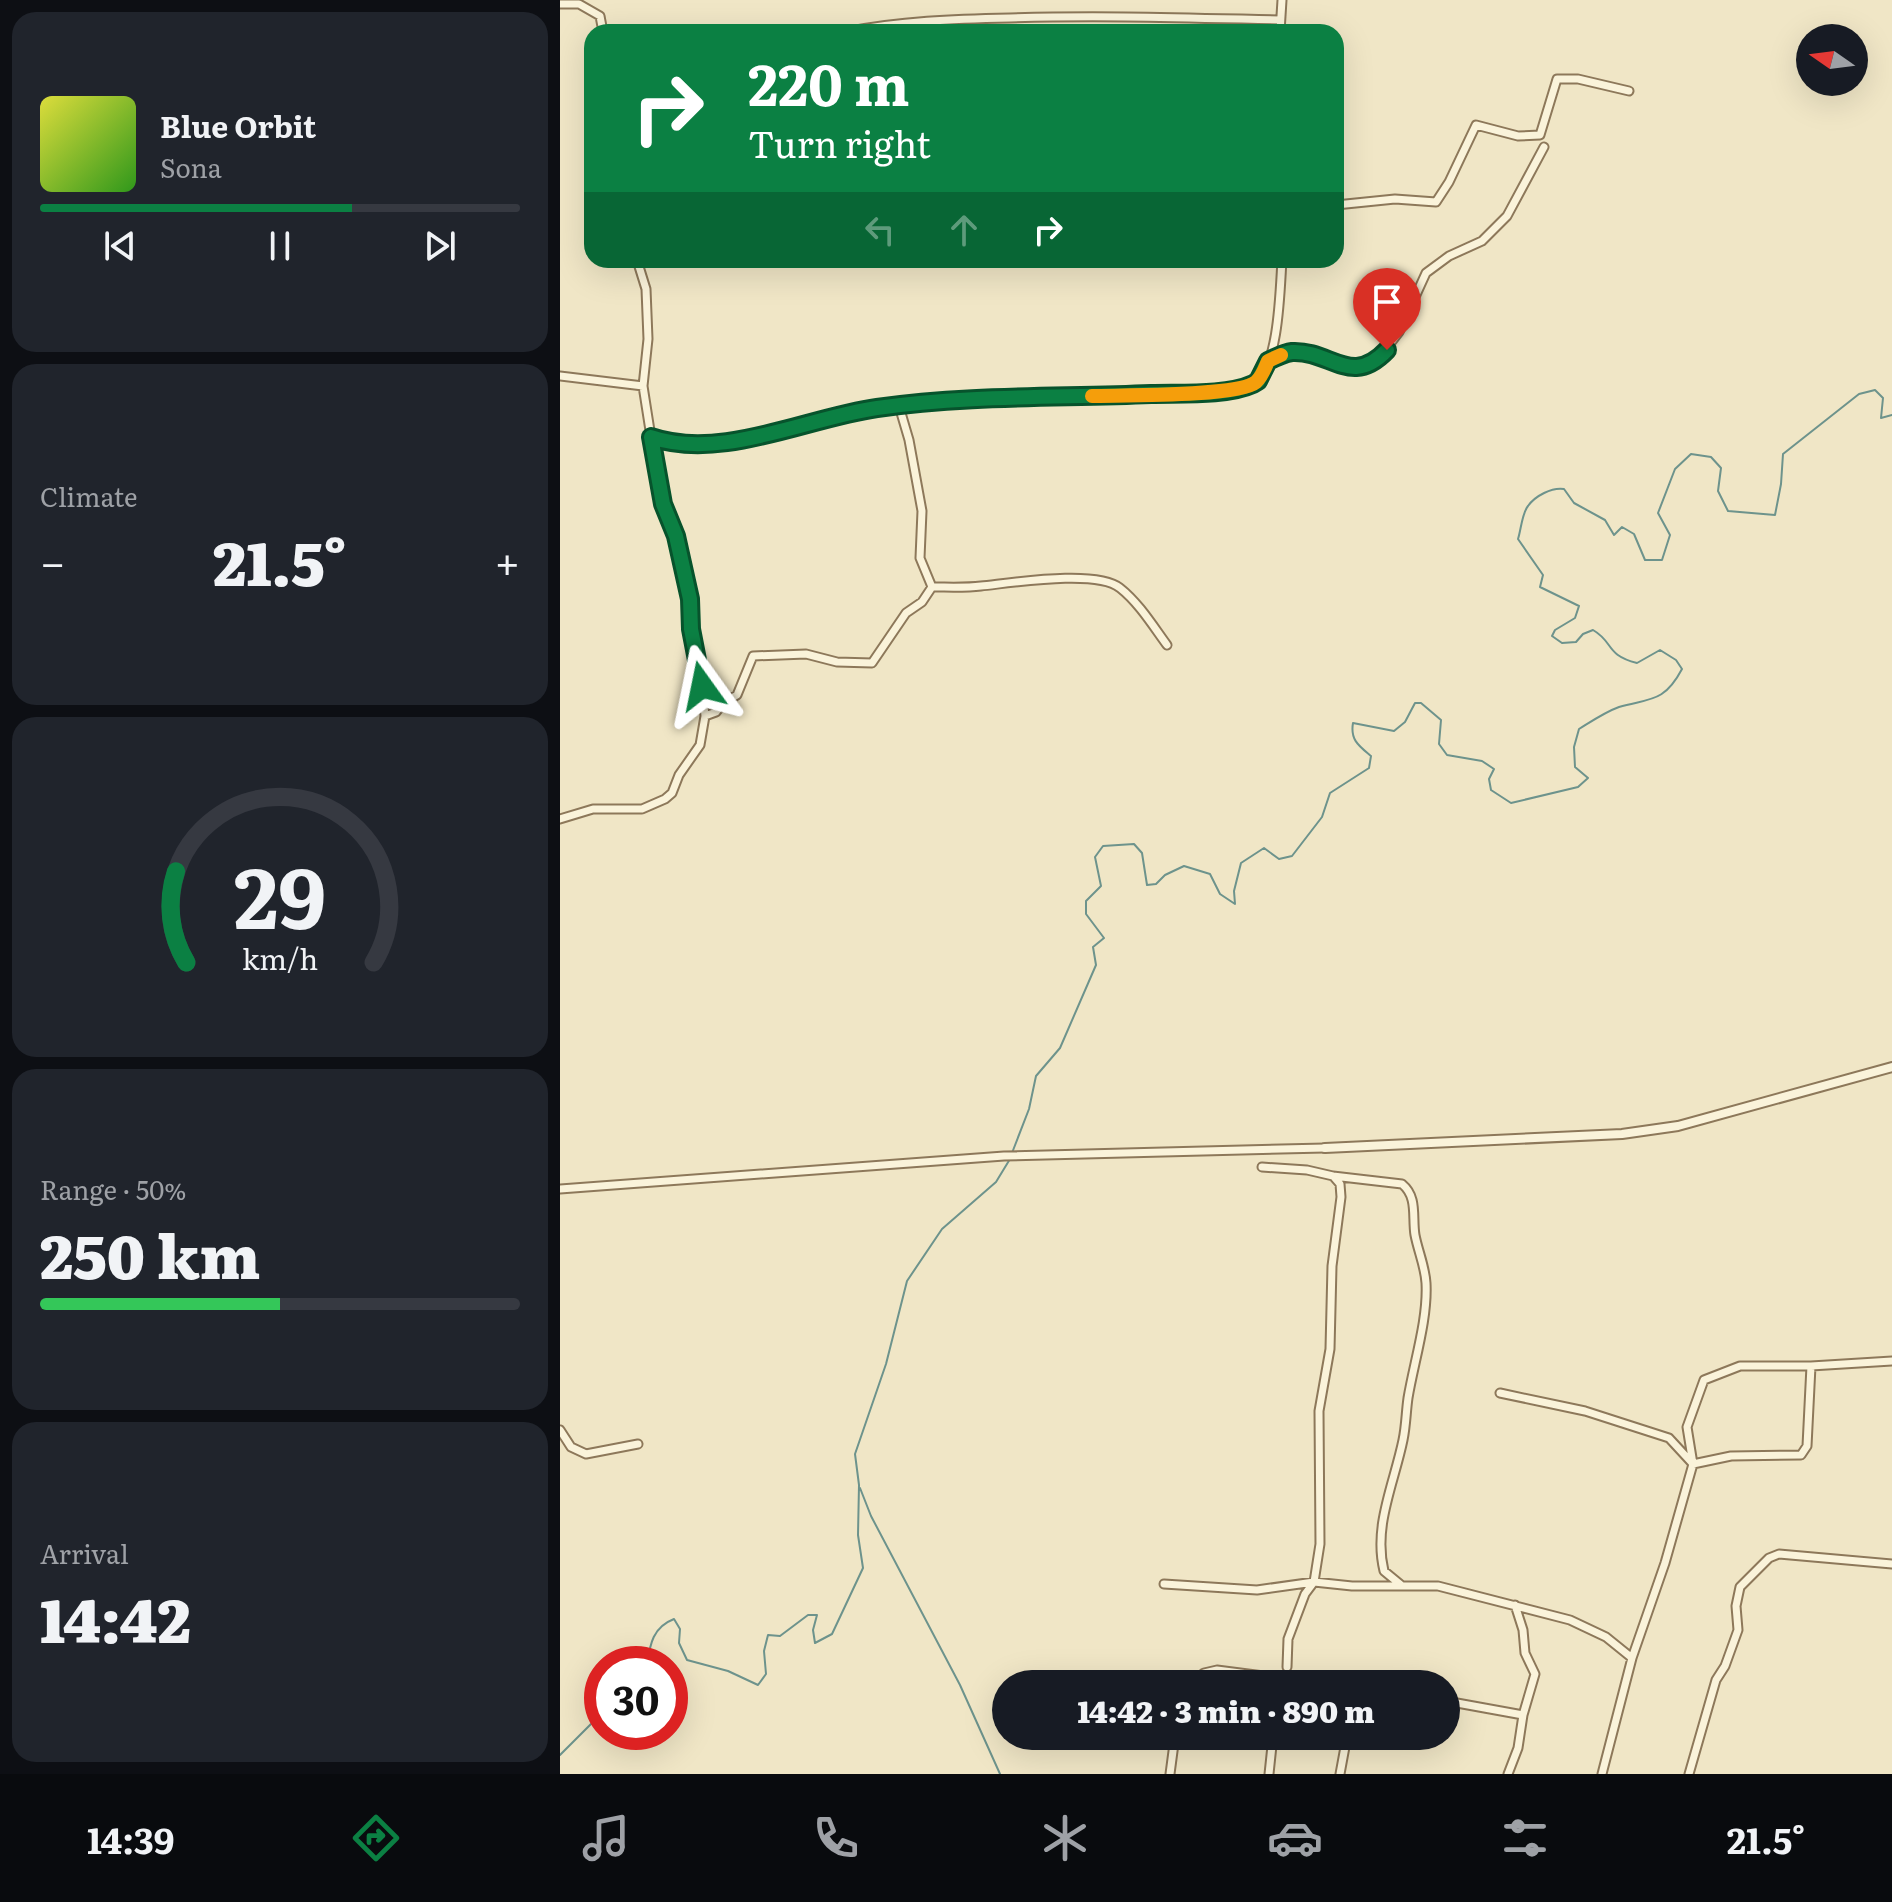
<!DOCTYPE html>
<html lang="en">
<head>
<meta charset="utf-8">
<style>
	:root { --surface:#171b24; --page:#20242c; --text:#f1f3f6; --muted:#9ea1a6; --line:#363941; --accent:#0b8043 }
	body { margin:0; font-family:Literata,serif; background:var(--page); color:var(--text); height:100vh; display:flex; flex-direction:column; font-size:30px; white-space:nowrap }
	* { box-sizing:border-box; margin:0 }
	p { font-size:26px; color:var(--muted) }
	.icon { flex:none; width:44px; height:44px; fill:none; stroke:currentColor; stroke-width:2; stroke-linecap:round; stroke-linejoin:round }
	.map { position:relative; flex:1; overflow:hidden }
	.drawer { display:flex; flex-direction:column; gap:12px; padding:12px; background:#0d0f14; width:560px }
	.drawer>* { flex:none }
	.top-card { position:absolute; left:24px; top:24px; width:760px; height:244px; border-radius:24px; box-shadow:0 8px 32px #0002; background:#0b8043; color:#fff; overflow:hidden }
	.needle { width:52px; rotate:284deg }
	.tools { position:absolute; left:1236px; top:24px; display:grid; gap:16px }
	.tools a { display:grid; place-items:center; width:72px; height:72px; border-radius:50%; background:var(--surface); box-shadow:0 8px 32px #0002; font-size:40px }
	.speed { position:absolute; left:24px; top:1646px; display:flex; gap:16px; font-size:40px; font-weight:700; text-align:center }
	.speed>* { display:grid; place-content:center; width:104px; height:104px; border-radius:50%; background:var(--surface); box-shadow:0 8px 32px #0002; line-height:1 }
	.speed .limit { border:12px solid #d22; background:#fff; color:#111 }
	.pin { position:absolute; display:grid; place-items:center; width:68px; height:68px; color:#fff; margin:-82px -34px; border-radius:50% 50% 50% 0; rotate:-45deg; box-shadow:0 0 8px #0007 }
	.pin .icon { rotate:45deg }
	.me { position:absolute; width:88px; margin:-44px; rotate:348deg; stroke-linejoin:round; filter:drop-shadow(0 0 6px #0008) }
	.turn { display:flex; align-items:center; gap:28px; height:168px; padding:0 32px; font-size:36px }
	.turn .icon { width:104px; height:104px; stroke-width:2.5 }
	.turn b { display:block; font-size:56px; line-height:68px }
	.lanes { display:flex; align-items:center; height:76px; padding:0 32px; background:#0003; justify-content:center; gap:40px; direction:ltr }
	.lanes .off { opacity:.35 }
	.big { font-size:60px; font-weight:800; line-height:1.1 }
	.drawer .tile { flex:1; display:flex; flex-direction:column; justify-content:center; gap:12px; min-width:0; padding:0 28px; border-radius:24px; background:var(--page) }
	.drawer .dial { align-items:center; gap:0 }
	.dial svg { height:208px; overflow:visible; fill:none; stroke:var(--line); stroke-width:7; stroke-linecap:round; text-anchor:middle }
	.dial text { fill:var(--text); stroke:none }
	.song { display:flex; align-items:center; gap:24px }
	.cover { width:96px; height:96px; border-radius:12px; background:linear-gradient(135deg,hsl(60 70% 55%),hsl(110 70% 35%)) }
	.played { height:8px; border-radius:4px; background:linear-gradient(90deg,var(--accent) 65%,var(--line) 65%) }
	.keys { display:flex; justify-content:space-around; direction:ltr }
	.heat { display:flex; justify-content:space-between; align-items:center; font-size:44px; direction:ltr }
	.charge { height:12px; border-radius:6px; background:linear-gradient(90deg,#34c759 50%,var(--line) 0) }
	.trip { position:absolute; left:432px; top:1670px; width:468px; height:80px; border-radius:40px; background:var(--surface); box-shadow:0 8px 32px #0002; font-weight:800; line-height:80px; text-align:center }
	.tabs { display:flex; height:128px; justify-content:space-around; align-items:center; background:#090b0e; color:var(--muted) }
	.tabs .icon { width:56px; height:56px }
	.tabs .active { color:var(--accent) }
	.tabs b { font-size:36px; color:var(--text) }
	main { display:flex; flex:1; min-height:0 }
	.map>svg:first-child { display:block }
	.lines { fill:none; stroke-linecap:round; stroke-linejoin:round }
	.stream { stroke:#6d938c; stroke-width:2 }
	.minor-casing { stroke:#8d785a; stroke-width:11 }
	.tertiary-casing { stroke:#8d785a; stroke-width:12 }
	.minor { stroke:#faf3da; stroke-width:7 }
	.tertiary { stroke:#faf3da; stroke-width:8 }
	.route-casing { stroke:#07532c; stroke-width:20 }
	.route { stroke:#0b8043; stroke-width:14 }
	.slow { stroke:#f59e0b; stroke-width:14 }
</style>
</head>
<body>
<main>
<section class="drawer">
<div class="tile">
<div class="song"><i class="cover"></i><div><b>Blue Orbit</b><p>Sona</p></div></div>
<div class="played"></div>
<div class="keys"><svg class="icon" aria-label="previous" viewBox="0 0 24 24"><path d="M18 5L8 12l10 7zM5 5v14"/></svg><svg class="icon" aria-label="pause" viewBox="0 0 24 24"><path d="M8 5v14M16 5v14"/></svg><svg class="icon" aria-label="next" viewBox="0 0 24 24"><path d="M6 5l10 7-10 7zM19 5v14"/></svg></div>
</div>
<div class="tile"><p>Climate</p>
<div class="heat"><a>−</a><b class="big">21.5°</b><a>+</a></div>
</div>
<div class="tile dial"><svg viewBox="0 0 100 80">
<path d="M14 69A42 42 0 1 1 86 69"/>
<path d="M14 69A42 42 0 0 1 10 34" stroke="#0b8043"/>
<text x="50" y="56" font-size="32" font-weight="700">29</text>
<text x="50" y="72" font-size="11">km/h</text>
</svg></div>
<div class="tile"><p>Range · 50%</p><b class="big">250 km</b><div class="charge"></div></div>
<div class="tile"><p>Arrival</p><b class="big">14:42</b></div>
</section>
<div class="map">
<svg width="1332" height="1774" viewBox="0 0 1332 1774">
	<rect width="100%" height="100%" fill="#f0e6c6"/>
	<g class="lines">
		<path class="stream" d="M 452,1153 L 469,1109 L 476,1076 L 500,1048 L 536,965 L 533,947 L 544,938 L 526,914 L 526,901 L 541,886 L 535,857 L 543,846 L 574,844 L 582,853 L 587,885 L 596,884 L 605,875 L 624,866 L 650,874 L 660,894 L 675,904 L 674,891 L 681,863 L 704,848 L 719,859 L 732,856 L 762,817 L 770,793 L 809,768 L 811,756 C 799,746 790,740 793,723 L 834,731 L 845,722 L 855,703 L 861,703 L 881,720 L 879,744 L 887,755 L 922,761 L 934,769 L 929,779 L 931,790 L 951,803 L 1018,787 L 1028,778 L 1015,767 L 1014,747 L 1019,729 C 1032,721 1045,712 1059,707 C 1090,698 1104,703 1122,669 L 1116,660 L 1100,650 L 1077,663 C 1045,655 1054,642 1033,630 L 1023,634 L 1016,642 L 1002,643 L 992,636 L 995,630 L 1015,618 L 1019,606 L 980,587 L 983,575 L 958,539 C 961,530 962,513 968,506 C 975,496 992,487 1004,489 L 1014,503 L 1045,520 L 1054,535 L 1062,527 L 1074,534 L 1085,560 L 1102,560 L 1110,535 L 1098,513 L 1115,469 L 1131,454 L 1151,457 L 1161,468 L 1158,491 L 1168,511 L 1215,515 L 1221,484 L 1223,454 L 1299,394 L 1315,390 L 1323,398 L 1321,418 L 1332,415
			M 300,1488 L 311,1516 L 400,1685 L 440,1774
			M 87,1664 C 90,1644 93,1627 114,1619 L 120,1629 L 119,1643 L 127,1660 L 168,1671 L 198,1685 L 206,1674 L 204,1651 L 208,1635 L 220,1636 L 248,1615 L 257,1615 L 253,1630 L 255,1643 L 272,1634 L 303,1568 L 298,1535 L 299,1485 L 295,1454 L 326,1364 L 347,1281 L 382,1229 L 436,1182 L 450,1159
			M 0,1755 L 42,1713"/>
		<g class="minor-casing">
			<path id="minor" d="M 0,4 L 19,4 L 40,16 L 43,32
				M 285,32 C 340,21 394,19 450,18 C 540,15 630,18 720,20
				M 720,32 L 722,0
				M 776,205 L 835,199 L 876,202 L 889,182 L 916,125 L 958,136 L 980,135 L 997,79 L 1018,79 L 1069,91
				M 77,260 L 86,289 L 88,339 L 83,386 L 96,469 L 103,504 L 116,536 L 130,599 L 131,629 L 142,686 L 145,716
				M 708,361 L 734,352 L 791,367 L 807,366 L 816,362 L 839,332 L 866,273 L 889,256 L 922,241 L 947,216 L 984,147
				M 0,376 L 83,386
				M 339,406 L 349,440 L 362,511 L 360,558 L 372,587
				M 91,437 C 150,457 210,429 269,417 C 318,407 369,402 419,399 C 459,397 677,398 696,382 C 719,364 720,289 722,260
				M 0,819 L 33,809 L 82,809 L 105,799 L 112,793 L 119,775 L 140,745 L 145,716 L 156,712 L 163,703 L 177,695 L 193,656 L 246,654 L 277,662 L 312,663 L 346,613 L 362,602 L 372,587 C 388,587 405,588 421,586 C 451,583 537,569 560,588 C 579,603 593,626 607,645
				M 702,1167 L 747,1170 L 773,1176 L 780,1184 L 781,1197 L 772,1266 L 770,1349 L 759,1411 L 760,1544 L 754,1582 L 745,1594 L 728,1639 L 727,1667
				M 773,1176 L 842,1184 C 858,1197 852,1217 855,1235 C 858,1251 865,1266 866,1283 C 868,1319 854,1362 848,1398 C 846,1412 846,1426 843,1440 C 834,1484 813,1526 824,1571 L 841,1585
				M 0,1189 L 444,1156 L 765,1148
				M 940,1393 L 1025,1411 L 1109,1438 L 1133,1464 L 1171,1456 L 1241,1455 L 1247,1446 L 1251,1366
				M 0,1430 L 11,1447 L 26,1454 L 78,1444
				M 604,1584 L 697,1590 L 754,1582 L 792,1586 L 878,1586 L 1010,1620 L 1046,1637 L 1072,1658
				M 631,1684 L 644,1673 L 657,1670 L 767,1684
				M 886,1701 L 963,1715
				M 610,1774 L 615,1736
				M 709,1774 L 713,1736
				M 780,1774 L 787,1736
				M 948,1774 L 958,1748 L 963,1715 L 975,1674 L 965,1653 L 963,1630 L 955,1605
				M 1042,1774 L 1072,1658 L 1105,1563 L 1133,1464 L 1127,1427 L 1144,1380 L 1180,1366 L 1251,1366 L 1332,1361
				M 1129,1774 L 1156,1680 L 1165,1666 L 1178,1630 L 1176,1606 L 1180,1587 L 1209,1558 L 1219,1554 L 1332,1564"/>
		</g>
		<g class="tertiary-casing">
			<path id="tertiary" d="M 765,1148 L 1062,1134 L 1118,1126 L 1332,1067"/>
		</g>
		<use href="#minor" class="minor"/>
		<use href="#tertiary" class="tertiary"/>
	</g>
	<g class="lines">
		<g class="route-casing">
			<path id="route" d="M 142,686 L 131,629 L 130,599 L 116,536 L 103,504 L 91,437 C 161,461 246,418 317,408 C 408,395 500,398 591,394 C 620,393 667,396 693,384 L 698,381 L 708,361 C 716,357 724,353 732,352 C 771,350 791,388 827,350"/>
		</g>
		<use href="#route" class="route"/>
		<path class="slow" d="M 532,396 C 561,395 678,397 696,382 C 702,377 705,368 708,361 L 721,355"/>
	</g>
</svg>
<div class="tools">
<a><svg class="needle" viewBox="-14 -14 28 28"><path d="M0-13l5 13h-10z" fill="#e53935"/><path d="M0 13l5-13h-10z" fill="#9ea1a6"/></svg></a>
</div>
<div class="speed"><div class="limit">30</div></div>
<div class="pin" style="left:827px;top:350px;background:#d93025"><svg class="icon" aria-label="arrive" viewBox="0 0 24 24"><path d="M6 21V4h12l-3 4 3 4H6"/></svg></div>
<svg class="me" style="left:142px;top:686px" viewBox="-20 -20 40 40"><path d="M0-17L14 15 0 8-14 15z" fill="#0b8043" stroke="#fff" stroke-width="4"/></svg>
<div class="trip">14:42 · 3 min · 890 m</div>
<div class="top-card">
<div class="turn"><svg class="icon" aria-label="right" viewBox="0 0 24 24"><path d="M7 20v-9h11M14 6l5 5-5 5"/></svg><div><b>220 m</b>Turn right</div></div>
<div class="lanes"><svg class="icon off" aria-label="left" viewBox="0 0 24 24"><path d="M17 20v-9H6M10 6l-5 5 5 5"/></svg><svg class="icon off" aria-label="ahead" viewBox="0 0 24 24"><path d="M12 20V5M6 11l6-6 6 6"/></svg><svg class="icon" aria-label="right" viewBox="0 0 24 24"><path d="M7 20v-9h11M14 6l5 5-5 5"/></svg></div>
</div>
</div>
</main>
<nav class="tabs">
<b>14:39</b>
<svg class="icon active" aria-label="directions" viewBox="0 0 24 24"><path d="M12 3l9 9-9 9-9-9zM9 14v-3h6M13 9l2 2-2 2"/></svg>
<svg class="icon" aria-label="music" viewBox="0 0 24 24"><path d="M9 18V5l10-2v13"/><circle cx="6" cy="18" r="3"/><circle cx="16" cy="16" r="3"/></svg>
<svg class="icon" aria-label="phone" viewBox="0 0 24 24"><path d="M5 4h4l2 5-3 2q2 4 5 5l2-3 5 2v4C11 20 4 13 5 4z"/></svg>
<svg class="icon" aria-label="climate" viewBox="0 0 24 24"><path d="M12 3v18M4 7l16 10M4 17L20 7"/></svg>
<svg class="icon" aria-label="car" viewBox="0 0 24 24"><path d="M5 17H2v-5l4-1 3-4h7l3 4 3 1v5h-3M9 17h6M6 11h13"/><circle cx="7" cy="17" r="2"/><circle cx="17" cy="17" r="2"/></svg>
<svg class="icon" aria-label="filters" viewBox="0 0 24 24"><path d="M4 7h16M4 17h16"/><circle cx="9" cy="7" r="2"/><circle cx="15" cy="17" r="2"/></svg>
<b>21.5°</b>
</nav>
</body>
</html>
